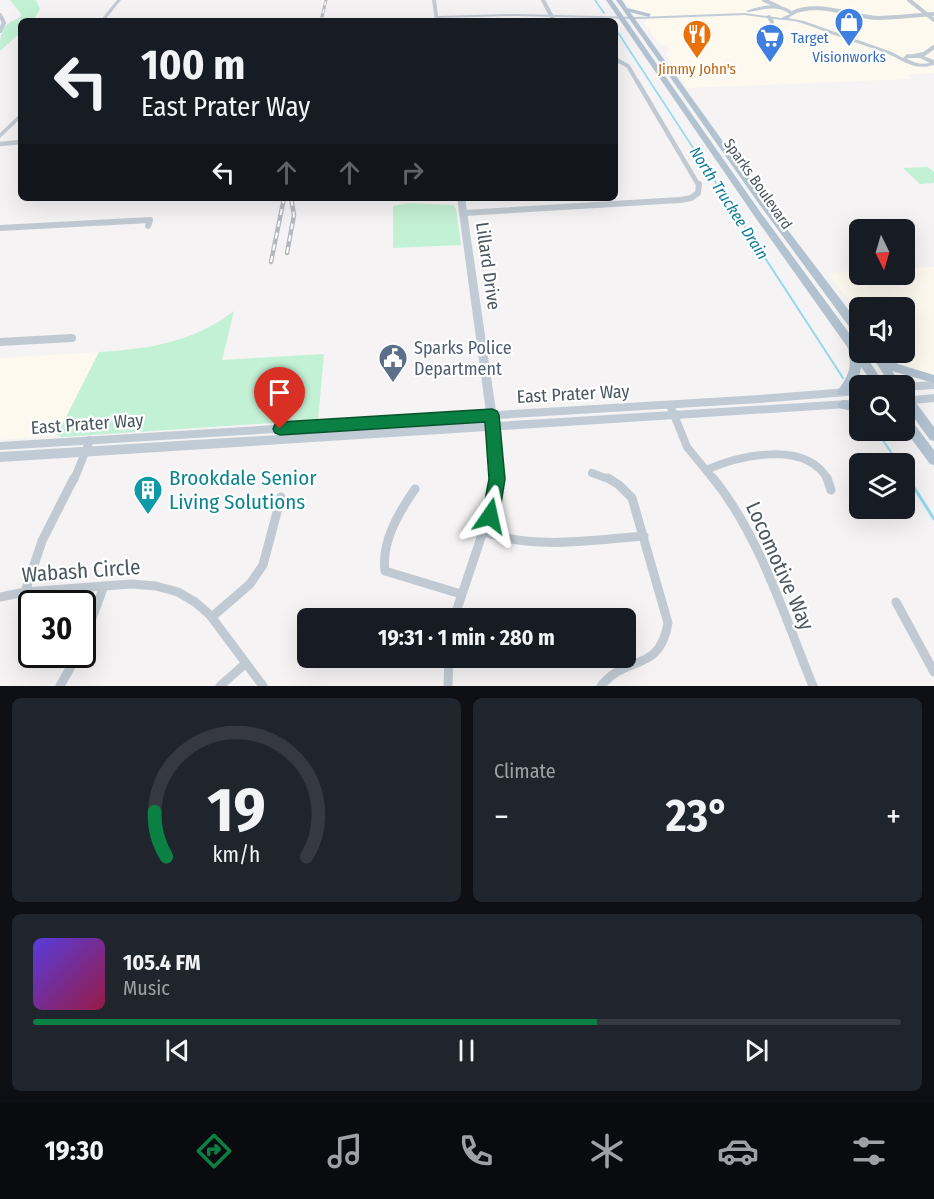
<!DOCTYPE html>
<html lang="en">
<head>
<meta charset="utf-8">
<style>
	:root { --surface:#171b24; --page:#20242c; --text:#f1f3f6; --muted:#9ea1a6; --line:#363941; --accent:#0b8043 }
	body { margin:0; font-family:"Fira Sans Condensed",sans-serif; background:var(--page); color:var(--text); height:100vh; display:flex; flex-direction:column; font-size:22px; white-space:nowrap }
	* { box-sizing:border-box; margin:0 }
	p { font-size:20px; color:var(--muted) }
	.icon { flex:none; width:33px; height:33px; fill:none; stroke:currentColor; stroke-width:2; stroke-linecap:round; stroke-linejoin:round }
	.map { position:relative; height:686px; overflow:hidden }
	.drawer { display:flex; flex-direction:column; gap:12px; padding:12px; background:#0d0f14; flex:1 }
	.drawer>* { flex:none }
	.banner { position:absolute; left:18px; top:18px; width:600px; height:183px; border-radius:9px; box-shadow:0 6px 24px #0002; background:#171b24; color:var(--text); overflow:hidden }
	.needle { width:39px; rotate:175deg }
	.buttons { position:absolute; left:849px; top:219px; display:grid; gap:12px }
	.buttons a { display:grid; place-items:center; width:66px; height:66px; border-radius:9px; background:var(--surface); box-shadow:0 6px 24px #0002; font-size:30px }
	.speed { position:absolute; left:18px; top:590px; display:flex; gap:12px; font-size:30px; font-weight:700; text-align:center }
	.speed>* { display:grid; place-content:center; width:78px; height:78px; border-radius:50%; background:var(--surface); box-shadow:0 6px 24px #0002; line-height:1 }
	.speed .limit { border:3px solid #111; border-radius:9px; background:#fff; color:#111 }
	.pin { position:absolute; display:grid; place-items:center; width:51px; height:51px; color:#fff; margin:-62px -26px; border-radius:50% 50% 50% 0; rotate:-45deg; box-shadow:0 0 6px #0007 }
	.pin .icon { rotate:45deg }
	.me { position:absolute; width:66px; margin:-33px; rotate:11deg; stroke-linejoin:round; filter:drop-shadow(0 0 4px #0008) }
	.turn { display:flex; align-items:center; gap:21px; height:126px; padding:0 24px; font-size:27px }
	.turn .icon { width:78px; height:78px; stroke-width:2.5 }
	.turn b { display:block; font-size:42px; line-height:51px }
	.lanes { display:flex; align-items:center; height:57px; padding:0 24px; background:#0003; justify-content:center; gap:30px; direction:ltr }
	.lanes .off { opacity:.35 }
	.big { font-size:45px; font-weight:700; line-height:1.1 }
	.drawer .widget { flex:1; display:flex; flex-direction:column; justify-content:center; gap:9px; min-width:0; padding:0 21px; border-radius:9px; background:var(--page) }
	.drawer .dial { align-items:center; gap:0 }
	.dial svg { height:156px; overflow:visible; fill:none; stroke:var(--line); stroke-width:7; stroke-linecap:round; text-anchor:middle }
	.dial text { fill:var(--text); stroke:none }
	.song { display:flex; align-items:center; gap:18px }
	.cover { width:72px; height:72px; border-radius:9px; background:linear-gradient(135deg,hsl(250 70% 55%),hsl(340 70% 35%)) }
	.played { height:6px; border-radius:3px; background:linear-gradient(90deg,var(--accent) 65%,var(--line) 65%) }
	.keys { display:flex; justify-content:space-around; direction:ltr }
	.heat { display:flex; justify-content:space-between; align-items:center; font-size:33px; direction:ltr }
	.drawer .tiles { flex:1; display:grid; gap:12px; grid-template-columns:1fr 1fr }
	.widget:last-child { grid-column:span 2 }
	.trip { position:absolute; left:297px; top:608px; width:339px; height:60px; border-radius:9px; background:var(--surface); box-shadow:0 6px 24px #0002; font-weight:700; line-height:60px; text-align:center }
	.menu { display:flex; height:96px; justify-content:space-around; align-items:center; background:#090b0e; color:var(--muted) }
	.menu .icon { width:42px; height:42px }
	.menu .current { color:var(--accent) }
	.menu b { font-size:27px; color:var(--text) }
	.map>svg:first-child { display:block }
	.commercial { fill:#fdf9ef }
	.green { fill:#c3f1d5 }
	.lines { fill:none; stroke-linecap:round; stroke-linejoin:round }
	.stream-far2 { stroke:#90daee; stroke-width:1.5 }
	.stream-far1 { stroke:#90daee; stroke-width:2 }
	.stream { stroke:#90daee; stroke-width:3 }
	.street-far4 { stroke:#c1cad2; stroke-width:4 }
	.street-far3 { stroke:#c1cad2; stroke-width:4.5 }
	.street-far2 { stroke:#c1cad2; stroke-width:6 }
	.street-far1 { stroke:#c1cad2; stroke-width:8 }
	.street { stroke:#c1cad2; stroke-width:9 }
	.secondary { fill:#c1cbd6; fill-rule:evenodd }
	.primary { fill:#b3c2d1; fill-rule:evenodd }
	.rail-far1-casing { stroke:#b5b8bd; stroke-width:3 }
	.rail-casing { stroke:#b5b8bd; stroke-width:4.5 }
	.rail-far1 { stroke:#fff; stroke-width:1.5; stroke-dasharray:4; stroke-linecap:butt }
	.rail { stroke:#fff; stroke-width:2; stroke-dasharray:6; stroke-linecap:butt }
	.route { fill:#0b8043; stroke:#07532c; stroke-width:1.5 }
	.labels { text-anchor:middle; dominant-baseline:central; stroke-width:4.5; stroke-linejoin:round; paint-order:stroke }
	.far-shop-label { font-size:15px; fill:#366cbe; stroke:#fff; text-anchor:start }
	.far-food-label { font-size:15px; fill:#c56008; stroke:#fff }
	.far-street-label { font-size:15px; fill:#4a5661; stroke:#fff }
	.far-water-label { font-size:16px; font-style:italic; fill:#0c7c9b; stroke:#fff }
	.street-label { font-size:18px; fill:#4a5661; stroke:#fff }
	.service-label { font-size:18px; fill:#4e5e75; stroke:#fff; text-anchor:start }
	.near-culture-label { font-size:21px; fill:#0d838f; stroke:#fff; text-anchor:start }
	.near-street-label { font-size:21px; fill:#4a5661; stroke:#fff }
</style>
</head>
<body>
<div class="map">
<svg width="934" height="686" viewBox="0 0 934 686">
	<rect width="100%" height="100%" fill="#f5f3f3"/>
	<path class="commercial" d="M 624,0 L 934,0 L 934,73 L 907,75 L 912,79 L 687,88 L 666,54 L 669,49 L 657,41 L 644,23 L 647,20 L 641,13 L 632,10 Z
		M 934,267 L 934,376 L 896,365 L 884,353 L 904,352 L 904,308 L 860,308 L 859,314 L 828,273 L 859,271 L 860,274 L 904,274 L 905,268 Z
		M 99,352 L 57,435 L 0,440 L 0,358 Z"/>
	<path class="green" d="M 10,0 L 36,0 L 40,9 L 33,21 L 21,21 L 21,32 L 0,51 C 0,40 0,29 9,23 C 14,19 17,21 22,15 Z
		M 928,167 L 934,172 L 934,183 L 920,184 L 903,168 Z
		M 408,203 L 453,205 L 456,209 L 461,245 L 393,248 L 393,206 Z
		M 234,311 L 222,360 L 324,354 L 318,420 L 62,437 L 57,435 L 99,352 C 149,349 194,342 234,311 Z"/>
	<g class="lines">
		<path class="stream-far2" d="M 595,0 L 604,13
			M 615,28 L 718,186"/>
		<path class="stream-far1" d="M 717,184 L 843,378
			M 876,430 L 899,464
			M 904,472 L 909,480"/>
		<path class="stream" d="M 908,478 L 934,519"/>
		<path class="street-far4" d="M 543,0 L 554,21
			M 764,0 L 779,7
			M 909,0 L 934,20
			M 792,13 C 818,0 851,17 878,18 C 897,18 915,15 934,14
			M 0,15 L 4,23 L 0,31
			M 769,17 L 772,22 L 770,29 L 778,34
			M 914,56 L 924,54 L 934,47
			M 615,59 L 628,66 L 638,83"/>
		<path class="street-far3" d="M 637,81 L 699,186
			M 0,144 L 21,142"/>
		<path class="street-far2" d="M 464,213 L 680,200 L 691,198 L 698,193 L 699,184
			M 0,228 L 150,220 L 148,226"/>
		<path class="street-far1" d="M 0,342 L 72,338
			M 670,405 L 687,447 L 714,480
			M 493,427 L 497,462 L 496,480
			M 706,470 C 738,456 806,439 828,480
			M 592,473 L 611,480
			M 74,480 L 90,440"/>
		<path class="street" d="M 713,478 C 760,536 785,618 813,686
			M 827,478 L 831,490
			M 415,489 C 399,512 381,542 385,571 L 461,594
			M 484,532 C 537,550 590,540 644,536
			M 25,592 L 42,541 L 74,478
			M 0,597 L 25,592 L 131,584 L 156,586 L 178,592 L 195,602 L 210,615 L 263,686
			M 896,602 L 934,672
			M 213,616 L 250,584 L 263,565 L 281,497
			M 454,618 L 495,496 L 496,478
			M 82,645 L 104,586
			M 60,686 L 78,654
			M 220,686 L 246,663
			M 448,686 L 449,657
			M 601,686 C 628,653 659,674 668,623 L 632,498 L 619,485 L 608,478"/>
		<path class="secondary" d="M 117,0 L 121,0 L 104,21 L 100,21 Z
			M 432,0 L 436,0 L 438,16 L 514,14 L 638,17 L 745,13 L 781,18 L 790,14 C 777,4 763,10 748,12 L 746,11 C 762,5 781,1 795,14 L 788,18 L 804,21 L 892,52 L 903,58 L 907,54 L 921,55 L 934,60 L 934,65 C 913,71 905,61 886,53 C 869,47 851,41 834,35 C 817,29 798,19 781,20 L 745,15 L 638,19 L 514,16 L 439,18 L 439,21 L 435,21 ZM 908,58 L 920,58 L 930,63 C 921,65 915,63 907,59 Z
			M 21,113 L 21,118 L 0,138 L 0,133 Z
			M 457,198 L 465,198 L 496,411 L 760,395 L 860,387 L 860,395 L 760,403 L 497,419 L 497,422 L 848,400 L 851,401 L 853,404 L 851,407 L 848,408 L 0,462 L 0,452 L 488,422 L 487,420 L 0,450 L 0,442 L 486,412 Z
			M 934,381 L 934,389 L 904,391 L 904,386 L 900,386 L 904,383 Z
			M 934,394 L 934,402 L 904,405 L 904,397 Z"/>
		<path class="primary" d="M 606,0 L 612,0 L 761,213 L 860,348 L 860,352 L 863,352 L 886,386 L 875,386 L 861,367 C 860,378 854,387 847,395 L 839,395 L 837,392 C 849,374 852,370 848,348 L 755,217 Z
			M 616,0 L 622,0 L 627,8 L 651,14 L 649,17 L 630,12 L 765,200 L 860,325 L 860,337 L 856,336 L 759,204 Z
			M 870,352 L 883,352 L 898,364 L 934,375 L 934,383 L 892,371 L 902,386 L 891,386 L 875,361 L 876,359 Z
			M 904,391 L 908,392 L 934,427 L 934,441 L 930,440 L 904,404 Z
			M 843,400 L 860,403 L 860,413 L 839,408 L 837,405 L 839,402 Z
			M 904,414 L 908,416 L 934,450 L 934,465 L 930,464 L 904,429 Z"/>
		<g class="rail-far1-casing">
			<path id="rail-far1" d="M 321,21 L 326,0"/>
		</g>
		<g class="rail-casing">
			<path id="rail" d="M 287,253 L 294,215 L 291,198
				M 271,262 L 284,198"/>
		</g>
		<use href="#rail-far1" class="rail-far1"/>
		<use href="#rail" class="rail"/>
	</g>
	<path class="route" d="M 492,409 L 497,411 L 499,415 L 505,479 L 499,516 L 496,522 L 490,524 L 484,522 L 482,516 L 489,479 L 485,422 L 280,435 L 275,433 L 273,429 L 275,424 L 280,422 Z"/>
	<defs>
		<g id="shop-pin" transform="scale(1.5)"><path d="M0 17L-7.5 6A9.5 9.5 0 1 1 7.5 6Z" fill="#3f7fe0" stroke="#fff"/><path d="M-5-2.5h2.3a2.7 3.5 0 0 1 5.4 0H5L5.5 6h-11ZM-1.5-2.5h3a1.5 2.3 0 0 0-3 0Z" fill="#fff"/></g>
		<g id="restaurant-pin" transform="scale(1.5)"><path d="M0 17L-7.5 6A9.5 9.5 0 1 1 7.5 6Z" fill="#e8710a" stroke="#fff"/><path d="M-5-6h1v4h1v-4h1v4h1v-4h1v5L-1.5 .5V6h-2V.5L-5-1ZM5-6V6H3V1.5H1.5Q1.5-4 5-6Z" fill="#fff"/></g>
		<g id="supermarket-pin" transform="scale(1.5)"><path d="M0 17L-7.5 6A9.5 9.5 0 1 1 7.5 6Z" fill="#3f7fe0" stroke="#fff"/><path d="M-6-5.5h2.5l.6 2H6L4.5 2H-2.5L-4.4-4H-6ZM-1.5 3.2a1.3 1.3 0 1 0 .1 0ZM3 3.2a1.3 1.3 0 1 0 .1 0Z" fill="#fff"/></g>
		<g id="civic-pin" transform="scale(1.5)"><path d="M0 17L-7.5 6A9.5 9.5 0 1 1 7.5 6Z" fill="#5c6f8a" stroke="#fff"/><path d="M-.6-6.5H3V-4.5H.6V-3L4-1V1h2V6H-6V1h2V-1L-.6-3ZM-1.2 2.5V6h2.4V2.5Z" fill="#fff"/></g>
		<g id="building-pin" transform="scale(1.5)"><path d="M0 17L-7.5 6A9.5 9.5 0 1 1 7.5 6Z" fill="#0f9aa8" stroke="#fff"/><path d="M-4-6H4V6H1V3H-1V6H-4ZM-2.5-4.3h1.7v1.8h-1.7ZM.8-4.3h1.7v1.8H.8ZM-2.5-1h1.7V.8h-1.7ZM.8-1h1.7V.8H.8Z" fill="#fff"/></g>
	</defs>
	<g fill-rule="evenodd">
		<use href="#shop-pin" x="849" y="22"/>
		<use href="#restaurant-pin" x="697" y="34"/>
		<use href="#supermarket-pin" x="770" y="38"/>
		<use href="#civic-pin" x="393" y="358"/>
		<use href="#building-pin" x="148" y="490"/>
	</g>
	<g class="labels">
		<g class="far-shop-label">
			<text x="791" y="38">Target</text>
			<text x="849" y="57" text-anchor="middle">Visionworks</text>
		</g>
		<g class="far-food-label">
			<text x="697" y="69">Jimmy John's</text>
		</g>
		<g class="far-street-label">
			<text transform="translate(758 184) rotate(55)">Sparks Boulevard</text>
		</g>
		<g class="far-water-label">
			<text transform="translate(729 203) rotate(57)">North Truckee Drain</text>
		</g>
		<g class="street-label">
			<text transform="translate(488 266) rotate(82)">Lillard Drive</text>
			<text transform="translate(573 394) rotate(-3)">East Prater Way</text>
			<text transform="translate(87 424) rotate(-4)">East Prater Way</text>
		</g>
		<g class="service-label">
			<text x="414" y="348">Sparks Police<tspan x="414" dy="21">Department</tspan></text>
		</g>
		<g class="near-culture-label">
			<text x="169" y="478">Brookdale Senior<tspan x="169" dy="24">Living Solutions</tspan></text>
		</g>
		<g class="near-street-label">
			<text transform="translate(780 566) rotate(66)">Locomotive Way</text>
			<text transform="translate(81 571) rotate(-4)">Wabash Circle</text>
		</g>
	</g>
</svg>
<div class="buttons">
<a><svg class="needle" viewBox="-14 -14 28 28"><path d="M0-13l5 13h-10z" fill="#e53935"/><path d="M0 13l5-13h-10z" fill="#9ea1a6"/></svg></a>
<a><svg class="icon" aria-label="sound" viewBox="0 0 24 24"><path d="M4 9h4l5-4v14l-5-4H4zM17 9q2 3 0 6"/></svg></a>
<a><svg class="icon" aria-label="search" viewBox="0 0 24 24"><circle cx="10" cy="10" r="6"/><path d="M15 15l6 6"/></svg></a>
<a><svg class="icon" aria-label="layers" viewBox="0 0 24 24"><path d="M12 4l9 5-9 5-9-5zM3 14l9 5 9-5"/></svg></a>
</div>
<div class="speed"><div class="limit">30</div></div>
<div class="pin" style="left:280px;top:429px;background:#d93025"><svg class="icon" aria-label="arrive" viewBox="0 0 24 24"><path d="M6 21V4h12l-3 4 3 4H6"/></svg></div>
<svg class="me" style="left:490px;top:516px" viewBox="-20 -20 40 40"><path d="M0-17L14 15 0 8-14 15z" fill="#0b8043" stroke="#fff" stroke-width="4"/></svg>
<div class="trip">19:31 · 1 min · 280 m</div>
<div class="banner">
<div class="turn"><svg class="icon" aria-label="left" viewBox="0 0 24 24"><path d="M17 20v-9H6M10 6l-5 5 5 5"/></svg><div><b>100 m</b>East Prater Way</div></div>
<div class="lanes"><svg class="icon" aria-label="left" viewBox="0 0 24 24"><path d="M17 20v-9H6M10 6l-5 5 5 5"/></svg><svg class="icon off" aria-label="ahead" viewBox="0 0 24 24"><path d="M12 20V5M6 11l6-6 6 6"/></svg><svg class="icon off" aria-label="ahead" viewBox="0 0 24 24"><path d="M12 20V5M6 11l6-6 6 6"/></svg><svg class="icon off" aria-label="right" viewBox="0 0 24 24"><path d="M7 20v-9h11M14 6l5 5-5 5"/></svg></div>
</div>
</div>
<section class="drawer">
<div class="tiles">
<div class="widget dial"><svg viewBox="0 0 100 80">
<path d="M14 69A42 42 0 1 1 86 69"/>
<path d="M14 69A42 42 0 0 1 8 46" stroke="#0b8043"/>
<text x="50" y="56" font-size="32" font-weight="700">19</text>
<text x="50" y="72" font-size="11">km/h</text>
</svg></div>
<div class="widget"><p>Climate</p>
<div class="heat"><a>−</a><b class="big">23°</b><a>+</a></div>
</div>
<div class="widget">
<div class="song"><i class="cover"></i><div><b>105.4 FM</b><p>Music</p></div></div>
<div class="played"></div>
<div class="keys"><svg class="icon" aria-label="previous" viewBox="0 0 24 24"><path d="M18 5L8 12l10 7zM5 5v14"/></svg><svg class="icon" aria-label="pause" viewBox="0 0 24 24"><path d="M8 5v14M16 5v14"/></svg><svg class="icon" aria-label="next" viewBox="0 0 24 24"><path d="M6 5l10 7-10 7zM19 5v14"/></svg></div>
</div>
</div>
</section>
<nav class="menu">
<b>19:30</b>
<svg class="icon current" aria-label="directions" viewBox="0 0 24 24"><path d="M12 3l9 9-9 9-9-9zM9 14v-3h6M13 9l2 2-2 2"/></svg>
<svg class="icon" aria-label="music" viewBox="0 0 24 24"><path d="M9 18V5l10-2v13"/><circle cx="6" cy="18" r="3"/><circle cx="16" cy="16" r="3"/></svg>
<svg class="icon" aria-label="phone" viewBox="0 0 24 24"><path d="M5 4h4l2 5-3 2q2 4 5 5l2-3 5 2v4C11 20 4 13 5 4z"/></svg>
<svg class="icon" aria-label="climate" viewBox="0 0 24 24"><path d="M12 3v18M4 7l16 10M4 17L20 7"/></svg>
<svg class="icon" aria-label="car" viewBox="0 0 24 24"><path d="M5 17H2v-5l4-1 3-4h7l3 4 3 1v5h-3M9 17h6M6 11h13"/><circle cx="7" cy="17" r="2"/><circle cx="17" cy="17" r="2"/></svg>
<svg class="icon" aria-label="filters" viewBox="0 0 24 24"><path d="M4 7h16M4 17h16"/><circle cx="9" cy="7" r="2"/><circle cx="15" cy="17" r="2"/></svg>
</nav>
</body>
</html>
